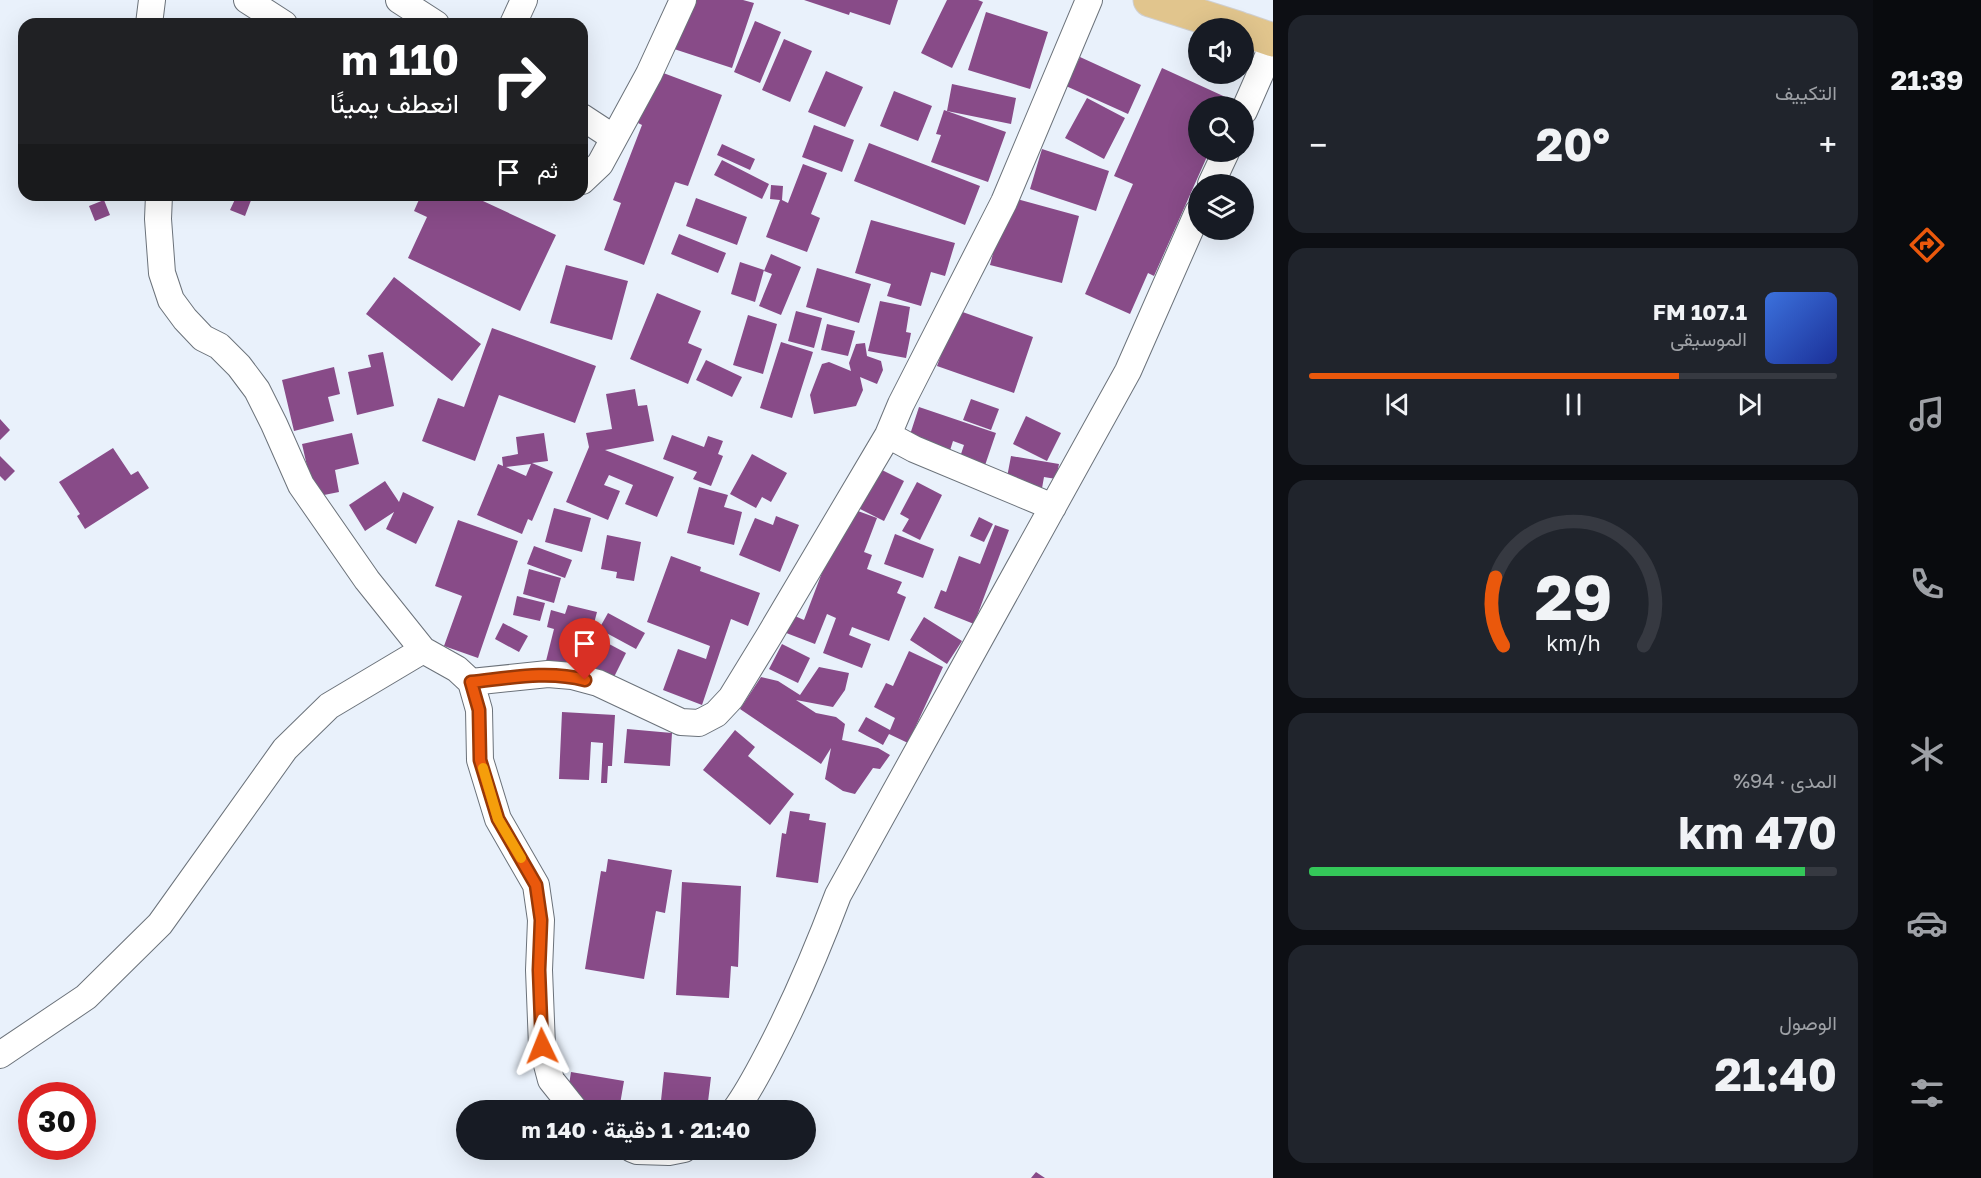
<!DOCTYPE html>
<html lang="ar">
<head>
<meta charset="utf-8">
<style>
	:root { --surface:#171b24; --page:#20242c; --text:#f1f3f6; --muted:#9ea1a6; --line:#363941; --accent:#ea580c }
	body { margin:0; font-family:"Golos Text",Vazirmatn,sans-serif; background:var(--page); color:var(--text); direction:rtl; height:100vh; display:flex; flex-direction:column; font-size:22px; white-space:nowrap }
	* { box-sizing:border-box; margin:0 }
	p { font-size:20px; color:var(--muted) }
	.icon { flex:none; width:33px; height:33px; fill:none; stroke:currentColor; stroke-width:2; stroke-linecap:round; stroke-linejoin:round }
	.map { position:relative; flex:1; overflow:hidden; direction:ltr }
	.panel { display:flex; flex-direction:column; gap:15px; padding:15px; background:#0d0f14; width:600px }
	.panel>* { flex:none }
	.hud { position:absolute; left:18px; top:18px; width:570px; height:183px; border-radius:18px; box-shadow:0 6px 24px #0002; direction:rtl; background:#202124; color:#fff; overflow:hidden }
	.fabs { position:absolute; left:1188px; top:18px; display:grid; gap:12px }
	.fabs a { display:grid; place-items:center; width:66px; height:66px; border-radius:50%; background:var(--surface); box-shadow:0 6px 24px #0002; font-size:30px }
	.speed { position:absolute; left:18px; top:1082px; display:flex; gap:12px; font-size:30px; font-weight:700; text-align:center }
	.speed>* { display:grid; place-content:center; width:78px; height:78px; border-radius:50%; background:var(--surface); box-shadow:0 6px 24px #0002; line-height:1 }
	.speed .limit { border:9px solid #d22; background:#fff; color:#111 }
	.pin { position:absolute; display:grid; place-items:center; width:51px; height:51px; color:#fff; margin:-62px -26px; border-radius:50% 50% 50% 0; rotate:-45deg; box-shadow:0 0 6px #0007 }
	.pin .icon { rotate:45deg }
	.me { position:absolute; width:66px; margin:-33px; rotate:358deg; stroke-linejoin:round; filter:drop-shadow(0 0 4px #0008) }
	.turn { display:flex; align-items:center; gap:21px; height:126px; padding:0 30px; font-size:27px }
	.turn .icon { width:78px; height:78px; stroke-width:2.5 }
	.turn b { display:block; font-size:42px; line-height:51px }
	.then { display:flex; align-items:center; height:57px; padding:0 30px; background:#0003; gap:12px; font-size:22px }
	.big { font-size:45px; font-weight:700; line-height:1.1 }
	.panel .widget { flex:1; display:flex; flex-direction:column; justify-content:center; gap:9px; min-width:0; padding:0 21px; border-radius:18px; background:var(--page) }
	.panel .dial { align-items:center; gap:0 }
	.dial svg { height:156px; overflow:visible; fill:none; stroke:var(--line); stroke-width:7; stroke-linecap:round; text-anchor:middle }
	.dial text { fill:var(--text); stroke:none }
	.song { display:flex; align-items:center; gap:18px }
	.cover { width:72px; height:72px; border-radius:9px; background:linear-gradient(135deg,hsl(220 70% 55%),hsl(230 70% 35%)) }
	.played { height:6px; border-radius:3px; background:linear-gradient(90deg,var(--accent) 70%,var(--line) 70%) }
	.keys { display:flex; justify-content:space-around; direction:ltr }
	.heat { display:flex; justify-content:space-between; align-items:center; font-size:33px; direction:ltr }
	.charge { height:9px; border-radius:4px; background:linear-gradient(90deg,#34c759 94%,var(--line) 0) }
	.trip { position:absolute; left:456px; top:1100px; width:360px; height:60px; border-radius:30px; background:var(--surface); box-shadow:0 6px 24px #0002; font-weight:700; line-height:60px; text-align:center; direction:rtl }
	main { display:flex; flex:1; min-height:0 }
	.menu { display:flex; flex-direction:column; width:108px; justify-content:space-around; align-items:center; background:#090b0e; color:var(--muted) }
	.menu .icon { width:42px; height:42px }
	.menu .active { color:var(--accent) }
	.menu b { font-size:27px; color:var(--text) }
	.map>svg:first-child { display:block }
	.building { fill:#884b88; fill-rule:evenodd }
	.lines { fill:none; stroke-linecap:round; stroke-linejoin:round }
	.minor-casing { stroke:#6b727a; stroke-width:28 }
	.major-casing { stroke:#cfcfd0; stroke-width:35 }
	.minor { stroke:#fff; stroke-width:26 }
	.major { stroke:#e1c58d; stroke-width:33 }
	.route-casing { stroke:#983908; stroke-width:15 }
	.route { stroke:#ea580c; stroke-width:10 }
	.slow { stroke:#f59e0b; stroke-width:10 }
</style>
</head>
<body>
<main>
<nav class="menu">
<b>21:39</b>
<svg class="icon active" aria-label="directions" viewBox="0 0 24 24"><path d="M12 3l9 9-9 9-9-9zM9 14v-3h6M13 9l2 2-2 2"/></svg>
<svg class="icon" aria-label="music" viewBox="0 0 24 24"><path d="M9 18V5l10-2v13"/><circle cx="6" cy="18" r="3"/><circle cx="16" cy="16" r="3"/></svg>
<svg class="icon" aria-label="phone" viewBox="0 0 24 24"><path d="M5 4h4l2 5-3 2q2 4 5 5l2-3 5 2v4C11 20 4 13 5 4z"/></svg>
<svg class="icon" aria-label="climate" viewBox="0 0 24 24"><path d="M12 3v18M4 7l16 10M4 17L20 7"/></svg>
<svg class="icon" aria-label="car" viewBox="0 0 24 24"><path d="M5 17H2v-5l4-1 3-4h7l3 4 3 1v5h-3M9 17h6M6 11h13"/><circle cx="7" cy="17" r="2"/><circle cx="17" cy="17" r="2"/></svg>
<svg class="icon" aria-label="filters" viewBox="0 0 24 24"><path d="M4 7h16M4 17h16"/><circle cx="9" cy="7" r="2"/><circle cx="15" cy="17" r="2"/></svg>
</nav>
<section class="panel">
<div class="widget"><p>التكييف</p>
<div class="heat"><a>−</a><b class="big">20°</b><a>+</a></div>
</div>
<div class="widget">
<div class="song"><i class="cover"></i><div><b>107.1 FM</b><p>الموسيقى</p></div></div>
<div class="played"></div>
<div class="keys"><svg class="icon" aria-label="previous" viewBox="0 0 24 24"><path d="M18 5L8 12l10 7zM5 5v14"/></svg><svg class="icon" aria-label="pause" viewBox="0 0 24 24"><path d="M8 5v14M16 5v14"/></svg><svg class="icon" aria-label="next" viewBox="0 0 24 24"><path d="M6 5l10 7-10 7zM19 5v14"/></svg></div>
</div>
<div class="widget dial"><svg viewBox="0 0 100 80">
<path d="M14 69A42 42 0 1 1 86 69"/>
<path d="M14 69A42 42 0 0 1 10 34" stroke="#ea580c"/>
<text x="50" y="56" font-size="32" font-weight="700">29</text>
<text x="50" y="72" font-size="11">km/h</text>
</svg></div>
<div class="widget"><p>المدى · 94%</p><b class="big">470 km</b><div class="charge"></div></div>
<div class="widget"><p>الوصول</p><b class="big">21:40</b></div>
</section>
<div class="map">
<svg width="1273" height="1178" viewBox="0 0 1273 1178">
	<rect width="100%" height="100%" fill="#e9f1fb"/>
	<path class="building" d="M 691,0 L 743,0 L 754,3 L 732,68 L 674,49 Z
		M 804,0 L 898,0 L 890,25 L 850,12 L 849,15 Z
		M 947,0 L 978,0 L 983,2 L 952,68 L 921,53 Z
		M 986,12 L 1048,32 L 1030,89 L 968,70 Z
		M 755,21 L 781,32 L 760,83 L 734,72 Z
		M 784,39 L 812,51 L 790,102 L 762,90 Z
		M 1080,57 L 1141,85 L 1128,114 L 1066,86 Z
		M 1162,68 L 1232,100 L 1229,106 L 1198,106 L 1198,152 L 1209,152 L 1154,276 L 1148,273 L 1130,314 L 1085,294 L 1133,184 L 1114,176 Z
		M 658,71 L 722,95 L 688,186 L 675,182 L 644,265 L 604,250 L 621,203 L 613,200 L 642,125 L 638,123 Z
		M 826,71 L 863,87 L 845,127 L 808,112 Z
		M 952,84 L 1016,98 L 1011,124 L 947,111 Z
		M 894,91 L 932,106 L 918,141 L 880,126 Z
		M 1087,98 L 1125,118 L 1104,159 L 1065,138 Z
		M 944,110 L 1006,132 L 988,182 L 931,162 L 941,135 L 936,134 Z
		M 814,125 L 854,140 L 842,172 L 802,157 Z
		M 869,143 L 980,186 L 965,225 L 854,181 Z
		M 722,144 L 755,159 L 750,170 L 717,155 Z
		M 1042,149 L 1109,171 L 1096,211 L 1030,189 Z
		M 722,160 L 769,184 L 762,199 L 714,175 Z
		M 803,164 L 827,173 L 811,214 L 820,218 L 807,252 L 766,237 L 780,200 L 770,199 L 771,185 L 783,186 L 782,200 L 788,203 Z
		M 237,195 L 253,195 L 245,216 L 230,210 Z
		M 421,195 L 470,195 L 556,235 L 520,311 L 408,258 L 427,217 L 414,211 Z
		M 696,198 L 747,217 L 737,245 L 686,226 Z
		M 1013,198 L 1079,216 L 1062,283 L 990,265 L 1000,226 L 1006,227 Z
		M 104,200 L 110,215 L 95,221 L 89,206 Z
		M 871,220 L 955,243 L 945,276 L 931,272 L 921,306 L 887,296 L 891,284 L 855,273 Z
		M 679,234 L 726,253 L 718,273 L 671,254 Z
		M 771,254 L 801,267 L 781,315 L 759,306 L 772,274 L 764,271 Z
		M 740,262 L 764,270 L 755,302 L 731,294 Z
		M 566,265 L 628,281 L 612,340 L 550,323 Z
		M 817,268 L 871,284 L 859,323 L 806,307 Z
		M 394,277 L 481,344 L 452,381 L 366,314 Z
		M 657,293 L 701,311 L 688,343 L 702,349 L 688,384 L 630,359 Z
		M 880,301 L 910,307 L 906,332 L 911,333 L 906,358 L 868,351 Z
		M 957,310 L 1033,337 L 1014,393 L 937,366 Z
		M 796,311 L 822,318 L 814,348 L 788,341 Z
		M 748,315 L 777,324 L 763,374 L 733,365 Z
		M 827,324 L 855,331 L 848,356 L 821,350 Z
		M 492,328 L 596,366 L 575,423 L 499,395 L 475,461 L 422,441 L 438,398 L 464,407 Z
		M 781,342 L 813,352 L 792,418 L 760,408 Z
		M 865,343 L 867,356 L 881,361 L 883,370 L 877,384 L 860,377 L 863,390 L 856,406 L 814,414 L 810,395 L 822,364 L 829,362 L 851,371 L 849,363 L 856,344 Z
		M 383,352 L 394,406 L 357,415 L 348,372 L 371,367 L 368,355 Z
		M 706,360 L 742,377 L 732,397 L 696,380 Z
		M 334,367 L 340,394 L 328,397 L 334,421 L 294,431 L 282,380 Z
		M 635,389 L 638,406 L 647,405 L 654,441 L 605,450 L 674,477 L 657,517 L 625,504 L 633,485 L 609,475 L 604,485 L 620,491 L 608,520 L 566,502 L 589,447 L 586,433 L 612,429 L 606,394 Z
		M 971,399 L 999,409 L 991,430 L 963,420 Z
		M 919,407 L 996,433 L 981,477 L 956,469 L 964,445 L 953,441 L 946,463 L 905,450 Z
		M 1026,416 L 1061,433 L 1047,461 L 1013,444 Z
		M 0,419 L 10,430 L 0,440 Z
		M 352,433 L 359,464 L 335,470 L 339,492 L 314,497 L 302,444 Z
		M 544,433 L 548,461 L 532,463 L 553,472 L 532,521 L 528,519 L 522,534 L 477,515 L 498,464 L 503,466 L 502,457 L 518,454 L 516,437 ZM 531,464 L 526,476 L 506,467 Z
		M 672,435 L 704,447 L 708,436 L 723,441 L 718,454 L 723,456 L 711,486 L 693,479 L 697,472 L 663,459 Z
		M 113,448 L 131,475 L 138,471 L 149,488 L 85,529 L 77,516 L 80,514 L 59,482 Z
		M 752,454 L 787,473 L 771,502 L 762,497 L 756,508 L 730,494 Z
		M 0,456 L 15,471 L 5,481 L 0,476 Z
		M 1011,456 L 1059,464 L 1056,479 L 1044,477 L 1041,494 L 1005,488 Z
		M 870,464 L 904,481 L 884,521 L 850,504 Z
		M 385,481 L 399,502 L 403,492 L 434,507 L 416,544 L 386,529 L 394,512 L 365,531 L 349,505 Z
		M 917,482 L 942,495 L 920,540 L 902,531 L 909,519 L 900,514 Z
		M 699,487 L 728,495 L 724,507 L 742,512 L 734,545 L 687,533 Z
		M 847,507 L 877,518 L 864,552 L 872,555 L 867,569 L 902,582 L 897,593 L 906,597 L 889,641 L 852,627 L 849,635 L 871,644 L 862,668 L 823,653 L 836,618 L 827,614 L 815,644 L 781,631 L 788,613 L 804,620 Z
		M 554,508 L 591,518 L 582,552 L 545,542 Z
		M 776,516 L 799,525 L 780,572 L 739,555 L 755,518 L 773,525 Z
		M 979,517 L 993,524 L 984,542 L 970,536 Z
		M 458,520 L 518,541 L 478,658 L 444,646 L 462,596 L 435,586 Z
		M 995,525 L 1009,530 L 974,624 L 934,608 L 941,590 L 946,592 L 959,556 L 980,564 Z
		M 895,534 L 934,549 L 923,578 L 884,564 Z
		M 607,535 L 641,542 L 634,581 L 616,578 L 617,572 L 601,569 Z
		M 534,546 L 572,560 L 565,578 L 527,564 Z
		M 671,556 L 701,567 L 700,571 L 760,593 L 748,626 L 731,619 L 702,705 L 663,690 L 678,649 L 706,659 L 710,646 L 647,622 Z
		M 529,569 L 561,578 L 554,603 L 523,594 Z
		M 517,596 L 545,603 L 540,621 L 513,615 Z
		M 568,605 L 597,612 L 592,631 L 581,628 L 571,668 L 546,661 L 554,629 L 547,627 L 551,610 L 565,614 Z
		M 608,613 L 645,633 L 636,649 L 599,629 Z
		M 924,617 L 962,641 L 947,664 L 910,640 Z
		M 503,623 L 528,636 L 519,652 L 495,639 Z
		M 596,637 L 626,653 L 609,687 L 579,672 Z
		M 782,644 L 810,658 L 798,683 L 769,669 Z
		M 909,651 L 943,667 L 908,743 L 889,734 L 883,745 L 858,731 L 866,717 L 890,730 L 895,718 L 874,707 L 886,683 L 893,686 Z
		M 819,667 L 849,673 L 845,690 L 833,707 L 796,700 L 816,713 L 836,717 L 845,724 L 842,740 L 878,748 L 890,755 L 880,769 L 873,768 L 855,794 L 843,791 L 825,779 L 831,748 L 821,764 L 740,709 L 761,677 L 778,681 L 800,695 Z
		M 562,712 L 615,715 L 612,766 L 608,766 L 607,783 L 601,783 L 603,743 L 591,742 L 589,780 L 559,779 Z
		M 627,729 L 672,733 L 670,766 L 624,763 Z
		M 735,730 L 755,747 L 748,756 L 794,794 L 770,825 L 703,770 Z
		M 790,811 L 810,814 L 809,820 L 826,823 L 818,883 L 776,877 L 782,833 L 786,834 Z
		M 608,859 L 672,870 L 665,913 L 656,911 L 644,979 L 585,969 L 601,871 L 606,872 Z
		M 682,882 L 741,886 L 738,967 L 731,966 L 729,998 L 676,995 Z
		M 571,1072 L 624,1081 L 619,1110 L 565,1110 Z
		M 664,1072 L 711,1077 L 707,1110 L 660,1110 Z
		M 1036,1172 L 1045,1178 L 1031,1178 Z"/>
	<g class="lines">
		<g class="minor-casing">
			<path id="minor" d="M 247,0 L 284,24
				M 399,0 L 436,24
				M 149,24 L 152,0
				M 513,24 L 524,0
				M 1244,111 L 1273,45
				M 582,117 L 614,138
				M 582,181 L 600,164 L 649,74 L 683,0
				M 1211,184 L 1226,152
				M 159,195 L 158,219 L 162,273 L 171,300 L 185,319 L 203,338 L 219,346 L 239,366 L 257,390 L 274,424 L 301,485 L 367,580 L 423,650 L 457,669 L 471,682 L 479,710 L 480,760 L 498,819 L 536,885 L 541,920 L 539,970 L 542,1046 L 551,1080 L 575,1110
				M 1053,507 L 914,449 L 888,435 L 901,404 L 1004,202 L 1089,0
				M 471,682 L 548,674 L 572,676 L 598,683 L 681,722 L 699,723 L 716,714 L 731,698 L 769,636 L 888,435
				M 0,1055 L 86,997 L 160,924 L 285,749 L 329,706 L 423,650
				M 735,1110 C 749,1091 759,1071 770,1050 C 796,1000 818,948 838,895 L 1128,371 L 1198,212
				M 632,1149 L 637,1151 L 669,1152 L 684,1149"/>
		</g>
		<g class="major-casing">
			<path id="major" d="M 1150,0 L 1238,28
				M 1244,30 L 1273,40"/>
		</g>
		<use href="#minor" class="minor"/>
		<use href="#major" class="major"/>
	</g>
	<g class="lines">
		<g class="route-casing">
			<path id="route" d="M 542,1046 L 539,970 L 541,920 L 536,885 L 498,819 L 480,760 L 479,710 L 471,682 C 509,678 548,670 585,680"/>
		</g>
		<use href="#route" class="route"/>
		<path class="slow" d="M 483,768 L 498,819 L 521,858"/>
	</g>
</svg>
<div class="fabs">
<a><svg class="icon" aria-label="sound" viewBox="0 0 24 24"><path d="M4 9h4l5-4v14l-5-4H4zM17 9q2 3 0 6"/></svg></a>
<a><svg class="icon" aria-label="search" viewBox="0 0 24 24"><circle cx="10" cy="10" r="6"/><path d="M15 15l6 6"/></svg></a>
<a><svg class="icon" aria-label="layers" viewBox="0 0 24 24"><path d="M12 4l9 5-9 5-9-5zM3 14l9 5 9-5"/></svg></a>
</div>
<div class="speed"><div class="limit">30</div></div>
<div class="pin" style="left:585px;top:680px;background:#d93025"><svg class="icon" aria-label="arrive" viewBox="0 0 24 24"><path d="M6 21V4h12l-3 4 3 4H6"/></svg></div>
<svg class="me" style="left:542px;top:1046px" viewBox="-20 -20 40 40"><path d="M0-17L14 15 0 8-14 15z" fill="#ea580c" stroke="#fff" stroke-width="4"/></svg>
<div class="trip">21:40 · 1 دقيقة · 140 m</div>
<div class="hud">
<div class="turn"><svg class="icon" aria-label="right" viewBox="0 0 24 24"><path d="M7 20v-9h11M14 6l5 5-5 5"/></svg><div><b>110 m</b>انعطف يمينًا</div></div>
<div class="then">ثم<svg class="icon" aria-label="arrive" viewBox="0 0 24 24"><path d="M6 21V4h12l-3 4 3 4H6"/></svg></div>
</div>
</div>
</main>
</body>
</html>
